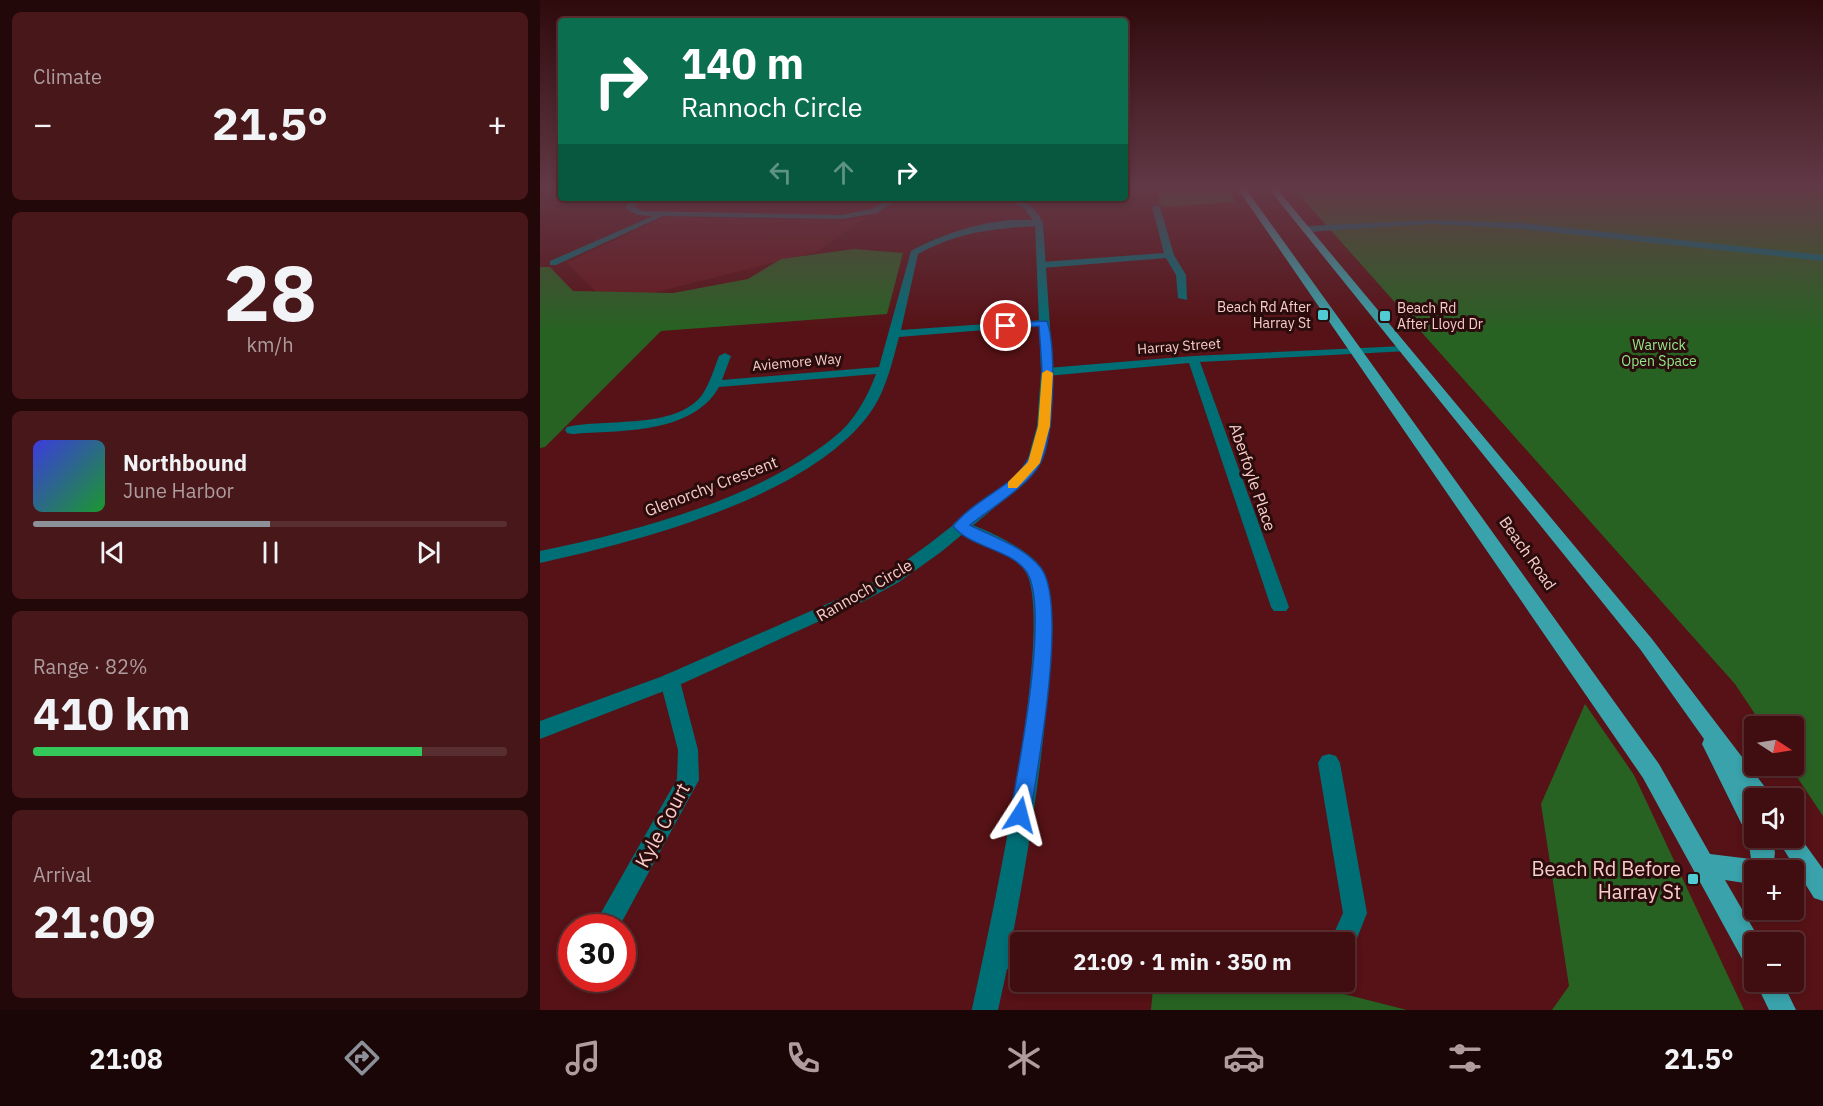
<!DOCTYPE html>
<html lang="en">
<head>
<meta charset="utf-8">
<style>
	:root { --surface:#400e10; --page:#471719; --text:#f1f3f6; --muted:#ae9c9f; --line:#592e30; --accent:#8c9099 }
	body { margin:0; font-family:"IBM Plex Sans",sans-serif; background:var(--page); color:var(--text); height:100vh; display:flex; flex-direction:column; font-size:22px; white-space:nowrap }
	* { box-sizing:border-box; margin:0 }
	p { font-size:20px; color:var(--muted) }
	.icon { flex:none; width:33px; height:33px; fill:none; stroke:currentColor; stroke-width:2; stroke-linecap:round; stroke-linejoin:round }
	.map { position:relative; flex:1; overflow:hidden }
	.drawer { display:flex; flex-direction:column; gap:12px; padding:12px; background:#230809; width:540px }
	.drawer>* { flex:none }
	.top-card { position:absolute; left:18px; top:18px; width:570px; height:183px; border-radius:6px; box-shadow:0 3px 9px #0003,0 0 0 2px var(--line); background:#0b6e4f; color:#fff; overflow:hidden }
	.needle { width:39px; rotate:102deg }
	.tools { position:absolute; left:1204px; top:716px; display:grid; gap:12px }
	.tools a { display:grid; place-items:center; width:60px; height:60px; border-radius:6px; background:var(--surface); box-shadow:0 3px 9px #0003,0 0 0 2px var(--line); font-size:30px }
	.speed { position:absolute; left:18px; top:914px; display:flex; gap:12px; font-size:30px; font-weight:700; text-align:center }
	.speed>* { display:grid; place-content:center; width:78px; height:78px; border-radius:50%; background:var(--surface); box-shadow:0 3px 9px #0003,0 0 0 2px var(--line); line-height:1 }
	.speed .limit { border:9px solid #d22; background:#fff; color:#111 }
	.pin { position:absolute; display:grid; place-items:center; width:51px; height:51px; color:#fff; margin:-26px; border:3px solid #fff; border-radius:50%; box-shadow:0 2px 6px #0007 }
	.me { position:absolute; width:66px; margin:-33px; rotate:9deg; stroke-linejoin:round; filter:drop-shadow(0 0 4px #0008) }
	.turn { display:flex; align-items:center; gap:21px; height:126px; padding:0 24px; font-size:27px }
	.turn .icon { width:78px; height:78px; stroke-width:2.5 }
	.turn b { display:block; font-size:42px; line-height:51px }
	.lanes { display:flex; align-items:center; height:57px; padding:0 24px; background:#0003; justify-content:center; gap:30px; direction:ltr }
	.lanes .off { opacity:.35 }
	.big { font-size:45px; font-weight:800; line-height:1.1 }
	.drawer .tile { flex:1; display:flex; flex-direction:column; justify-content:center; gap:9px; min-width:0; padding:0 21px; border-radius:9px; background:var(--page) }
	.drawer .dial { align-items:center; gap:0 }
	.dial b { font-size:78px; line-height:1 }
	.song { display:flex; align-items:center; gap:18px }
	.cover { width:72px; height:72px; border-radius:9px; background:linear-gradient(135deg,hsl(240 70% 55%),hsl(130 70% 35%)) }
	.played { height:6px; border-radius:3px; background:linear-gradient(90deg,var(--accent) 50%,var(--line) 50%) }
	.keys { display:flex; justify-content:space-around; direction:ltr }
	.heat { display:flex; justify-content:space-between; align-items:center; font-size:33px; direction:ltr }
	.charge { height:9px; border-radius:4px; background:linear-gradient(90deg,#34c759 82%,var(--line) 0) }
	.trip { position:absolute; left:470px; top:932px; width:345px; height:60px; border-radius:6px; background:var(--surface); box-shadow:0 3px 9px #0003,0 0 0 2px var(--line); font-weight:800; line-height:60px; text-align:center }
	.tab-bar { display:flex; height:96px; justify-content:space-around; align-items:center; background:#1a0606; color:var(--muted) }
	.tab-bar .icon { width:42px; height:42px }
	.tab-bar .current { color:var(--accent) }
	.tab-bar b { font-size:27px; color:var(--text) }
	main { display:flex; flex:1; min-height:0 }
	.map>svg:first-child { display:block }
	.built { fill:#65181d }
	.green { fill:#286223 }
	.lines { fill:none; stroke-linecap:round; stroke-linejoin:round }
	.minor { fill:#006e75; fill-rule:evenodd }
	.tertiary { fill:#006e75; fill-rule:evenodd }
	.primary { fill:#39a2aa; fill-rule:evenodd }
	.route { fill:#1a73e8; stroke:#114b97; stroke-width:1.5 }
	.slow { fill:#f59e0b }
	.poi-dot { fill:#51ccd5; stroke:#2a0c0c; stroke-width:2 }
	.labels { text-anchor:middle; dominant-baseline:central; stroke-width:6; stroke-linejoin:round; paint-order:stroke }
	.far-poi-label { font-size:14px; fill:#f7ccc9; stroke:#2a0c0c; text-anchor:end }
	.far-park-label { font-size:14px; fill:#92ea89; stroke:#2a0c0c }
	.far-street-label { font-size:14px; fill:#f7ccc9; stroke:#2a0c0c }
	.street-label { font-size:16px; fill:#f7ccc9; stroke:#2a0c0c }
	.near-street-label { font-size:20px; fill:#f7ccc9; stroke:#2a0c0c }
	.near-poi-label { font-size:20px; fill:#f7ccc9; stroke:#2a0c0c; text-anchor:end }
</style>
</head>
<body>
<main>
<section class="drawer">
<div class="tile"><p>Climate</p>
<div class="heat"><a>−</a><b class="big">21.5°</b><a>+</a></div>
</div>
<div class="tile dial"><b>28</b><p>km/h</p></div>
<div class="tile">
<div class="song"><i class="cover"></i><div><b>Northbound</b><p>June Harbor</p></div></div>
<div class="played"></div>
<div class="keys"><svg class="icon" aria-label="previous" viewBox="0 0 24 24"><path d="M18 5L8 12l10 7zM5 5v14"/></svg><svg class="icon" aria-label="pause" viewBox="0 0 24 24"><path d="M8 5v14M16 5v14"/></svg><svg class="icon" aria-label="next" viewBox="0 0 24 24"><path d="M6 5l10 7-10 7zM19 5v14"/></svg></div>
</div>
<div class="tile"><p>Range · 82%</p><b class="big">410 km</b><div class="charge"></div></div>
<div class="tile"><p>Arrival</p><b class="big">21:09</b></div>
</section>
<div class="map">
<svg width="1283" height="1010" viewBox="0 0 1283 1010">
	<rect width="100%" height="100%" fill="#561216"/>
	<path class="built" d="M 124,217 L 305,221 L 326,217 L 276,252 L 69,304 L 26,263 Z"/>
	<path class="green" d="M 619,189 L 689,189 L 695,202 L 624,207 L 619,204 Z
		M 754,189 L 1283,189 L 1283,816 L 1249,765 L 1254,765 L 1254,726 L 1223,726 L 1195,684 Z
		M 314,249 L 363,253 L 347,314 L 121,331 L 5,447 L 0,448 L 0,267 L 10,267 L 33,291 L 133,293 L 208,279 L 241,259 Z
		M 1045,704 L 1094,775 L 1204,1010 L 1012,1010 L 1029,986 L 1001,804 Z
		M 613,988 L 800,993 L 867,1010 L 611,1010 Z"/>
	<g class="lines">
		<path class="minor" d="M 94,198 L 102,198 L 94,206 L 102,211 L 302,215 L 332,209 L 350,198 L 360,198 L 337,213 L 302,219 L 123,216 L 16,265 L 10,265 L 10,261 L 113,216 L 98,215 L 86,209 L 86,205 Z
			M 616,205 L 620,207 L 634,255 L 646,275 L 647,300 L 638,298 L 636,275 L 626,258 L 502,268 L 497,265 L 502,262 L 624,253 L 612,207 Z
			M 891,220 L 982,223 L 1283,255 L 1283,261 L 982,229 L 891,224 L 767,232 L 763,229 L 767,226 Z
			M 502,221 L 503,223 L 499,226 C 455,228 417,232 378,254 L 361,330 L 503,320 L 508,323 L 507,325 L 359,337 C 352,363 345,395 327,417 C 263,499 99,541 0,563 L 0,551 C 95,532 217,499 293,438 C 314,422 327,398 336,374 L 179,387 C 152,435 79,430 32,434 L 27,433 L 25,430 L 27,427 C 66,418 135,430 162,395 C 170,383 174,369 179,356 L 185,353 L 191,356 L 182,380 L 339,367 L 371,251 C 408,231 459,215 502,221 Z
			M 864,346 L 870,349 L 868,351 L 660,362 L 749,607 L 746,611 L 734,611 L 731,607 L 649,363 L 507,376 L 501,372 L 507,368 L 653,356 Z
			M 420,521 C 440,526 492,550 502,569 C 517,600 512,644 509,677 C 502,767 488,856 471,944 L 480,944 L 480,970 L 467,969 L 458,1010 L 432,1010 C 447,940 518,620 485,571 C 473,553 434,539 415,530 L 412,526 L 415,522 Z
			M 130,673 L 137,676 L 140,681 L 158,750 L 159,780 L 79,927 L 53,927 L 137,779 L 138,750 L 120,681 L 123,676 Z
			M 789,754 L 796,756 L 800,763 L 827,913 L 812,951 L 804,954 L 804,942 L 790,942 L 803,913 L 778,763 L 782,756 Z"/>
		<path class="tertiary" d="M 464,198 C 483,198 495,206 503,223 L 513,372 L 511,426 L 501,463 L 483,484 L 401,552 L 359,582 L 326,600 L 137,686 L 0,739 L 0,721 L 123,676 L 314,592 L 347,574 L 389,544 L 473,478 L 487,462 L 497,426 L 501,372 L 495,223 L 484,208 Z"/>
		<path class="primary" d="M 698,189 L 706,189 L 1119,764 L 1170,854 L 1211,859 L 1208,837 L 1162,744 L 1164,739 L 1100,649 L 729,189 L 737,189 L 1112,639 L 1228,791 L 1231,798 L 1215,798 L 1215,837 L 1230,837 L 1235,852 L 1233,870 L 1215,870 L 1215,882 L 1211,884 L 1185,880 L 1221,942 L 1215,942 L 1215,970 L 1206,966 L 1103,778 Z
			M 1254,829 L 1283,869 L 1283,901 L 1274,898 L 1236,837 L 1254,837 Z
			M 1215,981 L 1242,981 L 1256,1010 L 1229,1010 Z"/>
	</g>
	<linearGradient id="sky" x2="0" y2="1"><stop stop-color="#2f0a0c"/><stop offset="0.57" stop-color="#623947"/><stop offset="1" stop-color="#623947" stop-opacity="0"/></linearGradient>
	<rect width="1283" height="330" fill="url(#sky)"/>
	<path class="route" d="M 507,321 C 517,348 514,438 500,464 C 488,486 450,509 430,525 C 453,537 485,547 501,568 C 528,604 498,768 490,815 L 487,822 L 480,824 L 473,822 L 470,815 C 478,770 511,606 486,571 C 470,549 429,547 413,526 C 427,508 453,494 471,480 C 512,446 502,374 499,326 L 466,329 L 462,326 L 466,323 Z"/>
	<path class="slow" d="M 507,370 L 513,373 L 510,426 L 500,463 L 477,488 L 468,488 L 468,482 L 488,462 L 498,426 L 502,373 Z"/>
	<g class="poi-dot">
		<rect x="777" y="309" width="12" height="12" rx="3"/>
		<rect x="839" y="310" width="12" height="12" rx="3"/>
		<rect x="1147" y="873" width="12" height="12" rx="3"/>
	</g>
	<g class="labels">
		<g class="far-poi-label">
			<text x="771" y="307">Beach Rd After<tspan x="771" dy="16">Harray St</tspan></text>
			<text x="857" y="308" text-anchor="start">Beach Rd<tspan x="857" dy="16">After Lloyd Dr</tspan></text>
		</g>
		<g class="far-park-label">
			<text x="1119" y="345">Warwick<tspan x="1119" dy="16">Open Space</tspan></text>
		</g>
		<g class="far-street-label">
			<text transform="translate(639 346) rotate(-4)">Harray Street</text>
			<text transform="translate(257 362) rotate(-5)">Aviemore Way</text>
		</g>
		<g class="street-label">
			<text transform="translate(713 477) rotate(71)">Aberfoyle Place</text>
			<text transform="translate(171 486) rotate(-21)">Glenorchy Crescent</text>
			<text transform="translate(988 553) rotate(55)">Beach Road</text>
			<text transform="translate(324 590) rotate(-30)">Rannoch Circle</text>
		</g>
		<g class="near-street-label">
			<text transform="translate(122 825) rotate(-62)">Kyle Court</text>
		</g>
		<g class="near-poi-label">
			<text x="1141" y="868">Beach Rd Before<tspan x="1141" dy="23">Harray St</tspan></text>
		</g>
	</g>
</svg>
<div class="tools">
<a><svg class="needle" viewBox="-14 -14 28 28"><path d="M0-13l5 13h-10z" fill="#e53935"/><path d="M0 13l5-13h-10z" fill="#ae9c9f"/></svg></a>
<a><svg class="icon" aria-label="sound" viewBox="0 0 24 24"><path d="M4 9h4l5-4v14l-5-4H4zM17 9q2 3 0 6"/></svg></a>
<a>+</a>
<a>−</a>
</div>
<div class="speed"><div class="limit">30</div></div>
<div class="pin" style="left:466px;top:326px;background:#d93025"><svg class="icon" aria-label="arrive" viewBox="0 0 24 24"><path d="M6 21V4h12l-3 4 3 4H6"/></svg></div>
<svg class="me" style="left:480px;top:815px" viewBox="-20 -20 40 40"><path d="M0-17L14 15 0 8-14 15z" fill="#1a73e8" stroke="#fff" stroke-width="4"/></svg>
<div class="trip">21:09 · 1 min · 350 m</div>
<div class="top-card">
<div class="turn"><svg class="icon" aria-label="right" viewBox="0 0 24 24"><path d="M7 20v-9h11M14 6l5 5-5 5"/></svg><div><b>140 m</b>Rannoch Circle</div></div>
<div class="lanes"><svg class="icon off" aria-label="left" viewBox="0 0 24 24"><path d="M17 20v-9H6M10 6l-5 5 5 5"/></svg><svg class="icon off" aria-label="ahead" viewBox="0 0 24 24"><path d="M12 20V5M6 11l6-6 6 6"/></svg><svg class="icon" aria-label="right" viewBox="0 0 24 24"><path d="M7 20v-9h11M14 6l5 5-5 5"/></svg></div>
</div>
</div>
</main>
<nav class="tab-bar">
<b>21:08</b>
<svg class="icon current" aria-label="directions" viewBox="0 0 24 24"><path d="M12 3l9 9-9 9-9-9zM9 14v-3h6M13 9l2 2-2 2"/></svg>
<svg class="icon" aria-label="music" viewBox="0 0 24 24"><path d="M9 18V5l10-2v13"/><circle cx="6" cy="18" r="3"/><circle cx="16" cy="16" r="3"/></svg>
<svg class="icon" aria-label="phone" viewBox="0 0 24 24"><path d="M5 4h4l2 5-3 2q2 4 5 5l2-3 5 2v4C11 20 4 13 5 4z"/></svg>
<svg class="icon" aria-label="climate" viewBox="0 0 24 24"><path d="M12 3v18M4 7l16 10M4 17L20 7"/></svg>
<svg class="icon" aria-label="car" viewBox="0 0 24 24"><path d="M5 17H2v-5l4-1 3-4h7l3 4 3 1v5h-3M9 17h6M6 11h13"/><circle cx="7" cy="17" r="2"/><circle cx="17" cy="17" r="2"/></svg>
<svg class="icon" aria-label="filters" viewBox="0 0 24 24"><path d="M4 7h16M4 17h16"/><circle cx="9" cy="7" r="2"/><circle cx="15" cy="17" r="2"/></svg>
<b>21.5°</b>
</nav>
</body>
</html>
